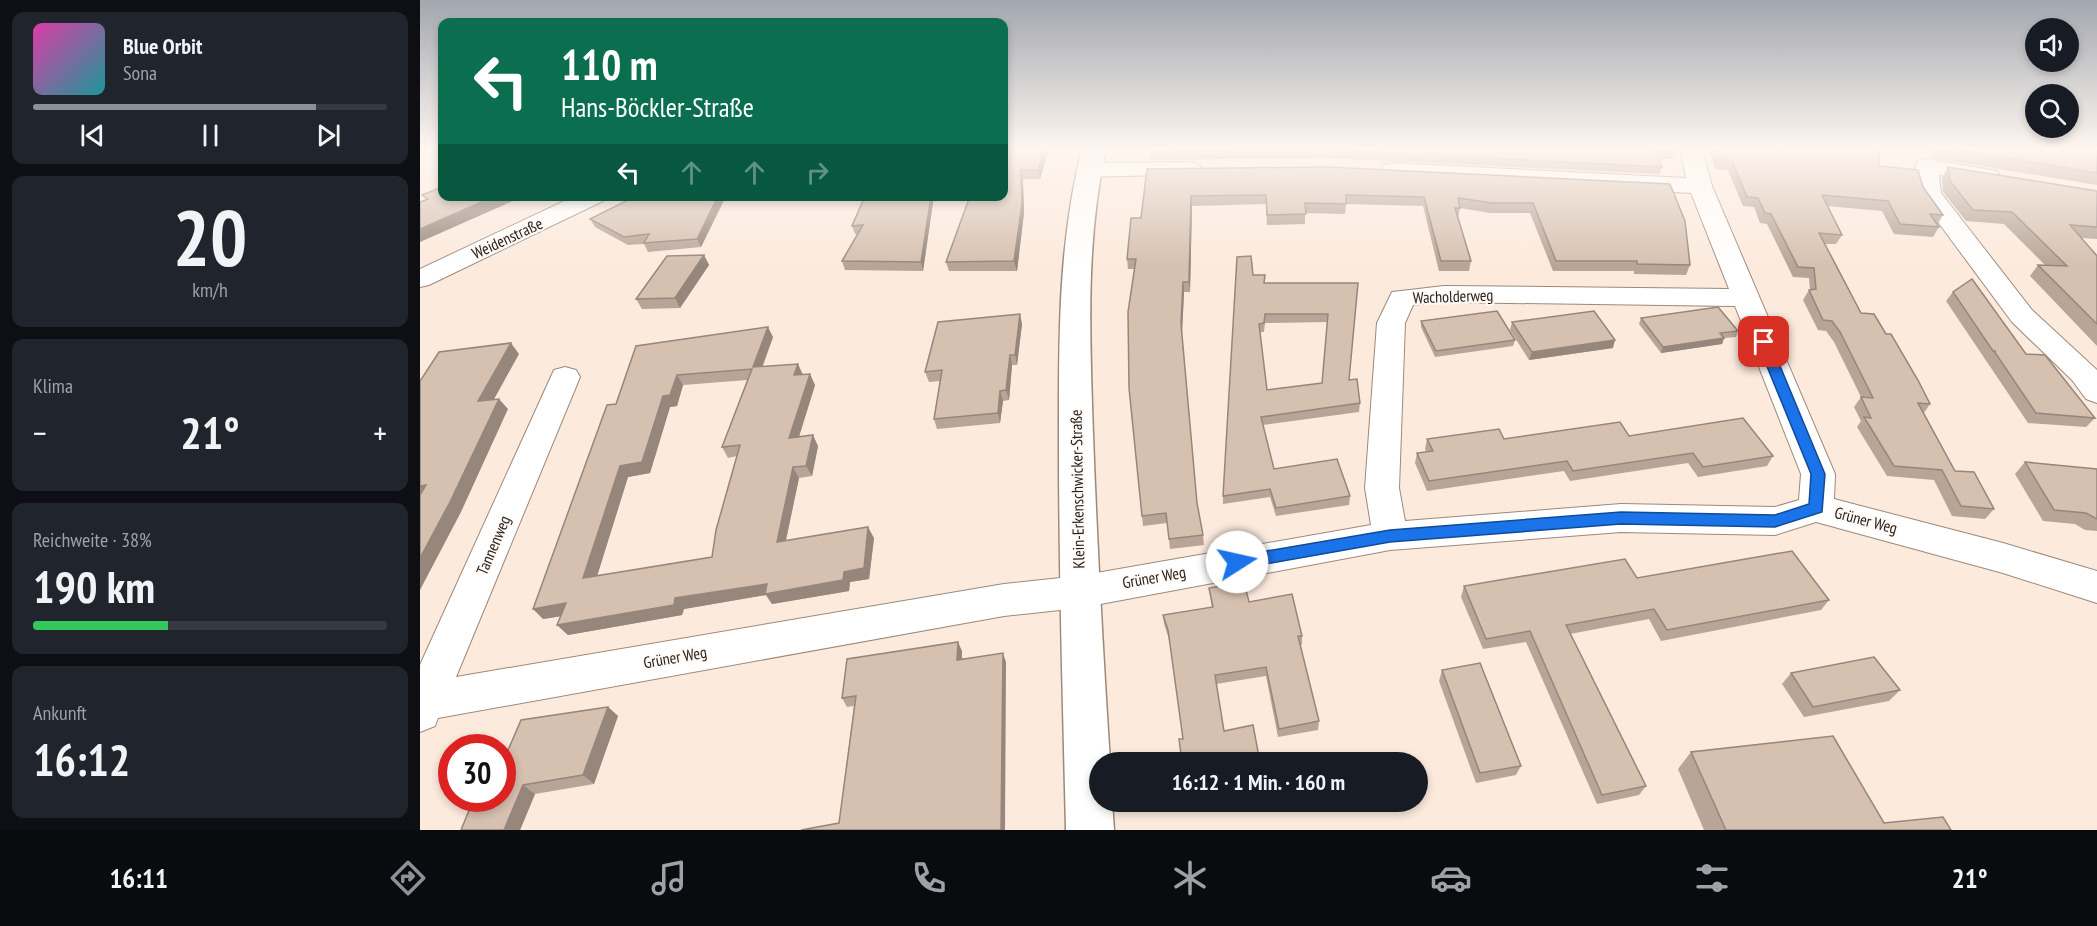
<!DOCTYPE html>
<html lang="de">
<head>
<meta charset="utf-8">
<style>
	:root { --surface:#171b24; --page:#20242c; --text:#f1f3f6; --muted:#9ea1a6; --line:#363941; --accent:#8c9099 }
	body { margin:0; font-family:"PT Sans Narrow",sans-serif; background:var(--page); color:var(--text); height:100vh; display:flex; flex-direction:column; font-size:22px; white-space:nowrap }
	* { box-sizing:border-box; margin:0 }
	p { font-size:20px; color:var(--muted) }
	.icon { flex:none; width:33px; height:33px; fill:none; stroke:currentColor; stroke-width:2; stroke-linecap:round; stroke-linejoin:round }
	.map { position:relative; flex:1; overflow:hidden }
	.drawer { display:flex; flex-direction:column; gap:12px; padding:12px; background:#0d0f14; width:420px }
	.drawer>* { flex:none }
	.guide { position:absolute; left:18px; top:18px; width:570px; height:183px; border-radius:12px; box-shadow:0 3px 9px #0003; background:#0b6e4f; color:#fff; overflow:hidden }
	.tools { position:absolute; left:1605px; top:18px; display:grid; gap:12px }
	.tools a { display:grid; place-items:center; width:54px; height:54px; border-radius:50%; background:var(--surface); box-shadow:0 3px 9px #0003; font-size:30px }
	.speed { position:absolute; left:18px; top:734px; display:flex; gap:12px; font-size:30px; font-weight:700; text-align:center }
	.speed>* { display:grid; place-content:center; width:78px; height:78px; border-radius:50%; background:var(--surface); box-shadow:0 3px 9px #0003; line-height:1 }
	.speed .limit { border:9px solid #d22; background:#fff; color:#111 }
	.pin { position:absolute; display:grid; place-items:center; width:51px; height:51px; color:#fff; margin:-26px; border-radius:12px; box-shadow:0 3px 9px #0006 }
	.me { position:absolute; width:66px; margin:-33px; rotate:80deg; stroke-linejoin:round; filter:drop-shadow(0 0 4px #0008) }
	.turn { display:flex; align-items:center; gap:21px; height:126px; padding:0 24px; font-size:27px }
	.turn .icon { width:78px; height:78px; stroke-width:2.5 }
	.turn b { display:block; font-size:42px; line-height:51px }
	.lanes { display:flex; align-items:center; height:57px; padding:0 24px; background:#0003; justify-content:center; gap:30px; direction:ltr }
	.lanes .off { opacity:.35 }
	.big { font-size:45px; font-weight:600; line-height:1.1 }
	.drawer .tile { flex:1; display:flex; flex-direction:column; justify-content:center; gap:9px; min-width:0; padding:0 21px; border-radius:12px; background:var(--page) }
	.drawer .dial { align-items:center; gap:0 }
	.dial b { font-size:78px; line-height:1 }
	.song { display:flex; align-items:center; gap:18px }
	.cover { width:72px; height:72px; border-radius:9px; background:linear-gradient(135deg,hsl(320 70% 55%),hsl(180 70% 35%)) }
	.played { height:6px; border-radius:3px; background:linear-gradient(90deg,var(--accent) 80%,var(--line) 80%) }
	.keys { display:flex; justify-content:space-around; direction:ltr }
	.heat { display:flex; justify-content:space-between; align-items:center; font-size:33px; direction:ltr }
	.charge { height:9px; border-radius:4px; background:linear-gradient(90deg,#34c759 38%,var(--line) 0) }
	.trip { position:absolute; left:669px; top:752px; width:339px; height:60px; border-radius:30px; background:var(--surface); box-shadow:0 3px 9px #0003; font-weight:600; line-height:60px; text-align:center }
	.dock { display:flex; height:96px; justify-content:space-around; align-items:center; background:#090b0e; color:var(--muted) }
	.dock .icon { width:42px; height:42px }
	.dock .selected { color:var(--accent) }
	.dock b { font-size:27px; color:var(--text) }
	main { display:flex; flex:1; min-height:0 }
	.map>svg:first-child { display:block }
	.lines { fill:none; stroke-linecap:round; stroke-linejoin:round }
	.minor-casing { stroke:#9d897a; stroke-width:2 }
	.tertiary-casing { stroke:#9d897a; stroke-width:3 }
	.minor { fill:#fff; fill-rule:evenodd }
	.tertiary { fill:#fff; fill-rule:evenodd }
	.wall { fill:#b8a597; fill-rule:evenodd }
	.shaded-wall { fill:#96867b }
	.building { fill:#d6c0b0; stroke:#96867b; stroke-width:1.5; fill-rule:evenodd }
	.route { fill:#1a73e8; stroke:#114b97; stroke-width:1.5 }
	.labels { text-anchor:middle; dominant-baseline:central; stroke-width:4.5; stroke-linejoin:round; paint-order:stroke }
	.street-label { font-size:16px; fill:#29211b; stroke:#fffaf7 }
</style>
</head>
<body>
<main>
<section class="drawer">
<div class="tile">
<div class="song"><i class="cover"></i><div><b>Blue Orbit</b><p>Sona</p></div></div>
<div class="played"></div>
<div class="keys"><svg class="icon" aria-label="previous" viewBox="0 0 24 24"><path d="M18 5L8 12l10 7zM5 5v14"/></svg><svg class="icon" aria-label="pause" viewBox="0 0 24 24"><path d="M8 5v14M16 5v14"/></svg><svg class="icon" aria-label="next" viewBox="0 0 24 24"><path d="M6 5l10 7-10 7zM19 5v14"/></svg></div>
</div>
<div class="tile dial"><b>20</b><p>km/h</p></div>
<div class="tile"><p>Klima</p>
<div class="heat"><a>−</a><b class="big">21°</b><a>+</a></div>
</div>
<div class="tile"><p>Reichweite · 38%</p><b class="big">190 km</b><div class="charge"></div></div>
<div class="tile"><p>Ankunft</p><b class="big">16:12</b></div>
</section>
<div class="map">
<svg width="1677" height="830" viewBox="0 0 1677 830">
	<rect width="100%" height="100%" fill="#fceadd"/>
	<g class="lines">
		<g class="minor-casing">
			<path id="minor" d="M 1260,149 L 1282,149 L 1292,186 L 1415,474 L 1414,499 L 1583,543 L 1677,571 L 1677,603 L 1583,573 L 1396,522 L 1355,535 L 1201,532 L 970,550 L 659,608 L 584,616 L 18,718 L 15,726 L 0,732 L 0,665 L 134,370 L 145,367 L 156,370 L 160,377 L 36,677 L 584,584 L 659,576 L 951,525 L 945,488 L 957,323 L 972,292 L 1024,286 L 1309,289 L 1271,193 L 972,177 L 964,175 L 960,170 L 964,165 L 972,163 L 1266,178 ZM 1024,302 L 1315,306 L 1381,474 L 1379,500 L 1355,507 L 1201,504 L 985,521 L 979,488 L 985,323 L 993,305 Z
				M 1506,159 L 1576,171 L 1580,176 L 1576,181 L 1568,183 L 1519,175 L 1521,193 L 1612,310 L 1677,370 L 1677,403 L 1666,399 L 1652,380 L 1592,322 L 1501,199 C 1495,191 1492,170 1498,161 Z
				M 770,162 L 778,164 L 782,169 L 778,174 L 668,177 L 660,175 L 656,170 L 660,165 L 668,163 Z
				M 155,196 L 187,196 L 183,201 L 9,285 L 0,287 L 0,269 Z"/>
		</g>
		<g class="tertiary-casing">
			<path id="tertiary" d="M 662,149 L 686,149 C 665,244 670,338 673,435 C 677,544 683,653 690,762 L 680,762 L 680,801 L 692,801 L 694,830 L 646,830 C 643,703 639,575 639,448 C 639,347 637,248 662,149 Z"/>
		</g>
		<use href="#minor" class="minor"/>
		<use href="#tertiary" class="tertiary"/>
	</g>
	<path class="wall" d="M 584,149 L 629,149 L 620,179 L 603,179 L 604,213 L 597,271 L 529,271 L 526,262 L 584,196 Z
		M 730,149 L 1255,149 L 1255,152 L 1252,159 L 1239,159 L 1242,167 L 1239,174 L 907,158 L 730,160 Z
		M 1292,149 L 1459,149 L 1459,166 L 1503,187 L 1523,215 L 1517,225 L 1519,227 L 1513,237 L 1474,234 L 1462,211 L 1407,206 L 1422,235 L 1416,244 L 1405,244 L 1441,313 L 1466,334 L 1510,404 L 1504,413 L 1535,471 L 1574,509 L 1565,519 L 1532,516 L 1514,480 L 1467,476 L 1437,427 L 1441,421 L 1434,407 L 1441,397 L 1414,342 L 1406,331 L 1398,330 L 1383,300 L 1389,290 L 1390,290 L 1389,278 L 1373,277 L 1347,224 L 1340,223 L 1334,207 L 1323,206 L 1308,170 L 1295,169 L 1291,155 Z
		M 1511,149 L 1677,149 L 1677,185 L 1512,158 Z
		M 1528,167 L 1677,191 L 1677,239 L 1661,238 L 1677,256 L 1677,346 L 1610,276 L 1618,265 L 1625,265 L 1584,224 L 1546,221 L 1523,192 L 1522,178 Z
		M 727,169 L 1250,184 L 1270,265 L 1266,275 L 1214,274 L 1214,271 L 1133,271 L 1110,213 L 1070,213 L 1040,208 L 1038,218 L 1051,261 L 1049,271 L 1019,271 L 1003,206 L 926,204 L 925,214 L 885,213 L 885,224 L 847,225 L 846,204 L 772,206 L 770,292 L 764,292 L 762,333 L 777,503 L 783,535 L 784,545 L 750,549 L 747,523 L 723,526 L 722,516 L 714,269 L 708,269 L 707,259 L 721,218 Z
		M 216,196 L 306,196 L 281,247 L 228,252 L 224,244 L 208,245 L 175,227 L 170,219 Z
		M 433,196 L 514,196 L 503,271 L 425,270 L 422,261 L 438,234 L 435,234 L 432,226 L 442,201 Z
		M 284,255 L 289,265 L 260,308 L 222,309 L 216,299 Z
		M 833,275 L 844,283 L 938,283 L 929,380 L 940,403 L 939,412 L 843,425 L 854,469 L 930,496 L 929,505 L 856,516 L 850,497 L 803,504 L 803,496 ZM 908,322 L 902,383 L 847,390 L 840,332 L 844,332 L 845,323 Z
		M 1533,292 L 1606,354 L 1675,418 L 1666,427 L 1608,423 L 1526,301 Z
		M 1221,318 L 1318,331 L 1316,337 L 1304,338 L 1302,344 L 1241,353 L 1219,324 Z
		M 1001,321 L 1095,340 L 1093,346 L 1015,357 L 1001,327 Z
		M 1092,322 L 1193,348 L 1109,360 L 1090,330 Z
		M 602,324 L 597,365 L 592,365 L 589,400 L 583,401 L 580,423 L 517,429 L 514,419 L 520,381 L 509,382 L 505,372 Z
		M 353,337 L 343,366 L 382,374 L 395,385 L 379,437 L 398,446 L 392,476 L 379,478 L 366,541 L 454,538 L 449,579 L 430,582 L 429,591 L 352,604 L 346,595 L 264,609 L 262,615 L 148,635 L 137,625 L 141,616 L 123,619 L 216,346 ZM 327,380 L 302,447 L 308,458 L 317,456 L 292,557 L 177,576 L 208,477 L 230,473 L 250,407 L 257,406 L 263,385 Z
		M 1209,436 L 1353,456 L 1347,466 L 1278,477 L 1268,463 L 1150,481 L 1144,471 L 1007,491 L 995,463 L 997,453 L 1006,452 L 1005,449 L 1007,439 L 1084,439 Z
		M 1605,462 L 1677,469 L 1677,531 L 1665,530 L 1655,524 L 1623,521 L 1595,474 Z
		M 1217,578 L 1409,600 L 1401,610 L 1241,641 L 1229,619 L 1150,634 L 1226,786 L 1219,795 L 1177,804 L 1106,642 L 1063,649 L 1041,597 L 1044,586 Z
		M 789,588 L 829,602 L 882,636 L 882,645 L 880,645 L 899,721 L 898,730 L 858,737 L 846,676 L 796,684 L 749,639 L 744,624 L 743,615 L 792,608 Z
		M 542,651 L 542,659 L 586,662 L 419,823 L 434,706 L 427,707 L 422,698 Z
		M 1022,670 L 1101,766 L 1096,775 L 1056,783 L 1019,681 Z
		M 1371,673 L 1480,690 L 1469,701 L 1384,717 L 1362,684 Z
		M 188,707 L 198,716 L 174,784 L 115,794 L 100,830 L 41,830 L 82,798 Z
		M 1271,752 L 1464,823 L 1531,830 L 1284,830 L 1258,769 Z
		M 766,801 L 811,801 L 768,809 Z"/>
	<path class="shaded-wall" d="M 624,149 L 629,149 L 620,179 L 618,170 Z
		M 601,170 L 603,179 L 604,213 L 597,271 L 594,261 Z
		M 75,196 L 102,197 L 0,242 L 0,229 Z
		M 298,196 L 306,196 L 281,247 L 277,239 Z
		M 511,196 L 514,196 L 503,271 L 501,262 Z
		M 771,196 L 772,206 L 770,292 L 769,282 Z
		M 284,255 L 289,265 L 260,308 L 255,298 Z
		M 763,282 L 764,292 L 762,334 L 761,324 Z
		M 600,314 L 602,324 L 597,365 L 595,355 Z
		M 348,327 L 353,337 L 338,377 L 333,367 Z
		M 1304,338 L 1302,344 L 1241,353 L 1243,347 Z
		M 1195,340 L 1193,348 L 1109,360 L 1112,352 Z
		M 91,343 L 99,354 L 67,412 L 58,401 Z
		M 590,355 L 592,365 L 589,400 L 586,390 Z
		M 378,364 L 383,375 L 374,375 Z
		M 390,374 L 395,385 L 375,449 L 369,438 Z
		M 257,375 L 263,385 L 257,406 L 250,407 L 230,473 L 208,477 L 173,589 L 163,578 L 200,466 Z
		M 580,391 L 583,401 L 580,423 L 578,413 Z
		M 79,399 L 88,409 L 41,512 L 0,590 L 0,558 Z
		M 393,435 L 398,446 L 392,476 L 386,466 Z
		M 373,467 L 379,478 L 363,553 L 357,542 Z
		M 6,485 L 0,498 L 0,486 Z
		M 448,527 L 454,538 L 449,579 L 430,582 L 429,591 L 352,604 L 346,595 L 264,609 L 262,615 L 148,635 L 137,625 L 255,598 L 424,572 Z
		M 146,603 L 156,614 L 123,619 L 113,609 Z
		M 538,642 L 542,651 L 541,669 L 537,660 Z
		M 583,653 L 586,662 L 585,830 L 581,830 Z
		M 188,707 L 198,716 L 174,784 L 163,775 Z
		M 103,785 L 115,794 L 100,830 L 84,830 Z"/>
	<path class="building" d="M 584,149 L 624,149 L 618,170 L 601,170 L 602,204 L 594,261 L 526,262 L 550,196 L 584,196 Z
		M 730,149 L 1255,149 L 1255,152 L 1236,151 L 1242,167 L 908,150 L 730,152 Z
		M 1296,149 L 1459,149 L 1459,166 L 1498,170 L 1503,187 L 1523,215 L 1510,214 L 1519,227 L 1480,224 L 1468,201 L 1402,195 L 1422,235 L 1399,233 L 1441,313 L 1454,314 L 1466,334 L 1471,334 L 1499,382 L 1510,404 L 1498,403 L 1535,471 L 1554,472 L 1574,509 L 1541,506 L 1522,470 L 1474,466 L 1444,417 L 1451,418 L 1441,397 L 1453,398 L 1420,332 L 1412,321 L 1403,320 L 1389,290 L 1396,289 L 1394,268 L 1378,267 L 1351,214 L 1345,213 L 1338,198 L 1327,197 L 1312,161 L 1298,159 Z
		M 1534,149 L 1677,149 L 1677,173 Z
		M 908,167 L 1250,184 L 1265,221 L 1270,265 L 1217,264 L 1217,261 L 1136,261 L 1113,203 L 1072,203 L 1038,198 L 1040,208 L 1035,208 L 1051,261 L 1021,261 L 1004,197 L 926,195 L 926,204 L 885,203 L 886,214 L 847,215 L 846,195 L 771,196 L 769,282 L 763,282 L 761,324 L 777,503 L 783,535 L 749,539 L 746,513 L 722,516 L 709,388 L 708,312 L 716,259 L 707,259 L 711,218 L 721,218 L 727,169 Z
		M 1528,167 L 1677,191 L 1677,227 L 1650,225 L 1677,256 L 1677,324 L 1618,265 L 1647,266 L 1592,212 L 1553,210 L 1530,181 Z
		M 22,187 L 22,196 L 75,196 L 0,229 L 0,202 L 8,199 L 2,195 Z
		M 216,196 L 298,196 L 277,239 L 224,243 L 229,234 L 204,237 L 170,219 Z
		M 445,196 L 511,196 L 501,262 L 422,261 L 443,225 L 432,226 Z
		M 284,255 L 255,298 L 216,299 L 247,256 Z
		M 831,256 L 833,275 L 845,275 L 844,283 L 938,283 L 929,380 L 937,379 L 940,403 L 841,417 L 854,469 L 917,459 L 930,496 L 856,508 L 850,489 L 803,496 L 817,257 ZM 845,314 L 908,314 L 902,383 L 847,390 L 839,324 L 844,323 Z
		M 1552,279 L 1606,354 L 1625,355 L 1675,418 L 1616,413 L 1574,351 L 1576,351 L 1573,351 L 1533,292 Z
		M 1298,307 L 1318,331 L 1300,333 L 1304,338 L 1243,347 L 1221,318 Z
		M 1077,311 L 1095,340 L 1016,351 L 1001,321 Z
		M 1174,311 L 1195,340 L 1112,352 L 1092,322 Z
		M 600,314 L 595,355 L 590,355 L 586,390 L 580,391 L 578,413 L 514,419 L 522,370 L 505,372 L 518,322 Z
		M 348,327 L 333,367 L 378,364 L 374,375 L 390,374 L 369,438 L 393,435 L 386,466 L 373,467 L 357,542 L 448,527 L 444,568 L 424,572 L 423,580 L 345,594 L 347,584 L 255,598 L 254,605 L 137,625 L 146,603 L 113,609 L 187,405 L 196,404 L 216,346 ZM 332,369 L 302,447 L 320,445 L 296,530 L 292,557 L 163,578 L 200,466 L 222,462 L 243,396 L 250,395 L 257,375 Z
		M 91,343 L 58,401 L 79,399 L 30,502 L 0,558 L 0,495 L 6,485 L 0,486 L 0,381 L 19,352 Z
		M 1323,418 L 1353,456 L 1283,467 L 1273,453 L 1153,471 L 1147,461 L 1009,481 L 997,453 L 1013,451 L 1007,439 L 1079,429 L 1084,439 L 1200,422 L 1209,436 Z
		M 1605,462 L 1677,469 L 1677,519 L 1666,513 L 1634,510 Z
		M 1372,551 L 1409,600 L 1247,630 L 1234,609 L 1146,625 L 1226,786 L 1182,795 L 1110,631 L 1066,639 L 1044,586 L 1205,559 L 1217,578 Z
		M 824,582 L 829,602 L 872,594 L 882,636 L 878,636 L 899,721 L 859,729 L 846,667 L 795,675 L 804,731 L 833,725 L 840,762 L 762,762 L 759,739 L 763,739 L 748,630 L 743,615 L 793,607 L 789,588 Z
		M 538,642 L 537,660 L 583,653 L 581,830 L 381,830 L 419,823 L 436,696 L 422,698 L 427,659 Z
		M 1454,657 L 1480,690 L 1393,707 L 1371,673 Z
		M 1060,663 L 1101,766 L 1060,773 L 1022,670 Z
		M 188,707 L 163,775 L 103,785 L 84,830 L 41,830 L 54,798 L 82,798 L 82,764 L 101,720 Z
		M 1413,736 L 1464,823 L 1523,817 L 1531,830 L 1306,830 L 1271,752 Z"/>
	<linearGradient id="sky" x2="0" y2="1"><stop stop-color="#a3a7af"/><stop offset="0.56" stop-color="#fef6f0"/><stop offset="1" stop-color="#fef6f0" stop-opacity="0"/></linearGradient>
	<rect width="1677" height="266" fill="url(#sky)"/>
	<path class="route" d="M 1344,338 L 1350,342 L 1405,474 L 1402,512 L 1355,527 L 1201,524 L 970,542 L 817,569 L 811,567 L 809,562 L 811,558 L 817,556 L 970,530 L 1201,512 L 1355,515 L 1389,504 L 1391,474 L 1337,342 Z"/>
	<g class="labels">
		<g class="street-label">
			<text transform="translate(87 238) rotate(-25)">Weidenstraße</text>
			<text transform="translate(1033 296) rotate(-2)">Wacholderweg</text>
			<text transform="translate(657 489) rotate(-91)">Klein-Erkenschwicker-Straße</text>
			<text transform="translate(1446 520) rotate(15)">Grüner Weg</text>
			<text transform="translate(73 545) rotate(-67)">Tannenweg</text>
			<text transform="translate(734 577) rotate(-10)">Grüner Weg</text>
			<text transform="translate(255 657) rotate(-10)">Grüner Weg</text>
		</g>
	</g>
</svg>
<div class="tools">
<a><svg class="icon" aria-label="sound" viewBox="0 0 24 24"><path d="M4 9h4l5-4v14l-5-4H4zM17 9q2 3 0 6"/></svg></a>
<a><svg class="icon" aria-label="search" viewBox="0 0 24 24"><circle cx="10" cy="10" r="6"/><path d="M15 15l6 6"/></svg></a>
</div>
<div class="speed"><div class="limit">30</div></div>
<div class="pin" style="left:1344px;top:342px;background:#d93025"><svg class="icon" aria-label="arrive" viewBox="0 0 24 24"><path d="M6 21V4h12l-3 4 3 4H6"/></svg></div>
<svg class="me" style="left:817px;top:562px" viewBox="-20 -20 40 40"><circle r="19" fill="#fff"/><path d="M0-13L10 11 0 6-10 11z" fill="#1a73e8"/></svg>
<div class="trip">16:12 · 1 Min. · 160 m</div>
<div class="guide">
<div class="turn"><svg class="icon" aria-label="left" viewBox="0 0 24 24"><path d="M17 20v-9H6M10 6l-5 5 5 5"/></svg><div><b>110 m</b>Hans-Böckler-Straße</div></div>
<div class="lanes"><svg class="icon" aria-label="left" viewBox="0 0 24 24"><path d="M17 20v-9H6M10 6l-5 5 5 5"/></svg><svg class="icon off" aria-label="ahead" viewBox="0 0 24 24"><path d="M12 20V5M6 11l6-6 6 6"/></svg><svg class="icon off" aria-label="ahead" viewBox="0 0 24 24"><path d="M12 20V5M6 11l6-6 6 6"/></svg><svg class="icon off" aria-label="right" viewBox="0 0 24 24"><path d="M7 20v-9h11M14 6l5 5-5 5"/></svg></div>
</div>
</div>
</main>
<nav class="dock">
<b>16:11</b>
<svg class="icon selected" aria-label="directions" viewBox="0 0 24 24"><path d="M12 3l9 9-9 9-9-9zM9 14v-3h6M13 9l2 2-2 2"/></svg>
<svg class="icon" aria-label="music" viewBox="0 0 24 24"><path d="M9 18V5l10-2v13"/><circle cx="6" cy="18" r="3"/><circle cx="16" cy="16" r="3"/></svg>
<svg class="icon" aria-label="phone" viewBox="0 0 24 24"><path d="M5 4h4l2 5-3 2q2 4 5 5l2-3 5 2v4C11 20 4 13 5 4z"/></svg>
<svg class="icon" aria-label="climate" viewBox="0 0 24 24"><path d="M12 3v18M4 7l16 10M4 17L20 7"/></svg>
<svg class="icon" aria-label="car" viewBox="0 0 24 24"><path d="M5 17H2v-5l4-1 3-4h7l3 4 3 1v5h-3M9 17h6M6 11h13"/><circle cx="7" cy="17" r="2"/><circle cx="17" cy="17" r="2"/></svg>
<svg class="icon" aria-label="filters" viewBox="0 0 24 24"><path d="M4 7h16M4 17h16"/><circle cx="9" cy="7" r="2"/><circle cx="15" cy="17" r="2"/></svg>
<b>21°</b>
</nav>
</body>
</html>
